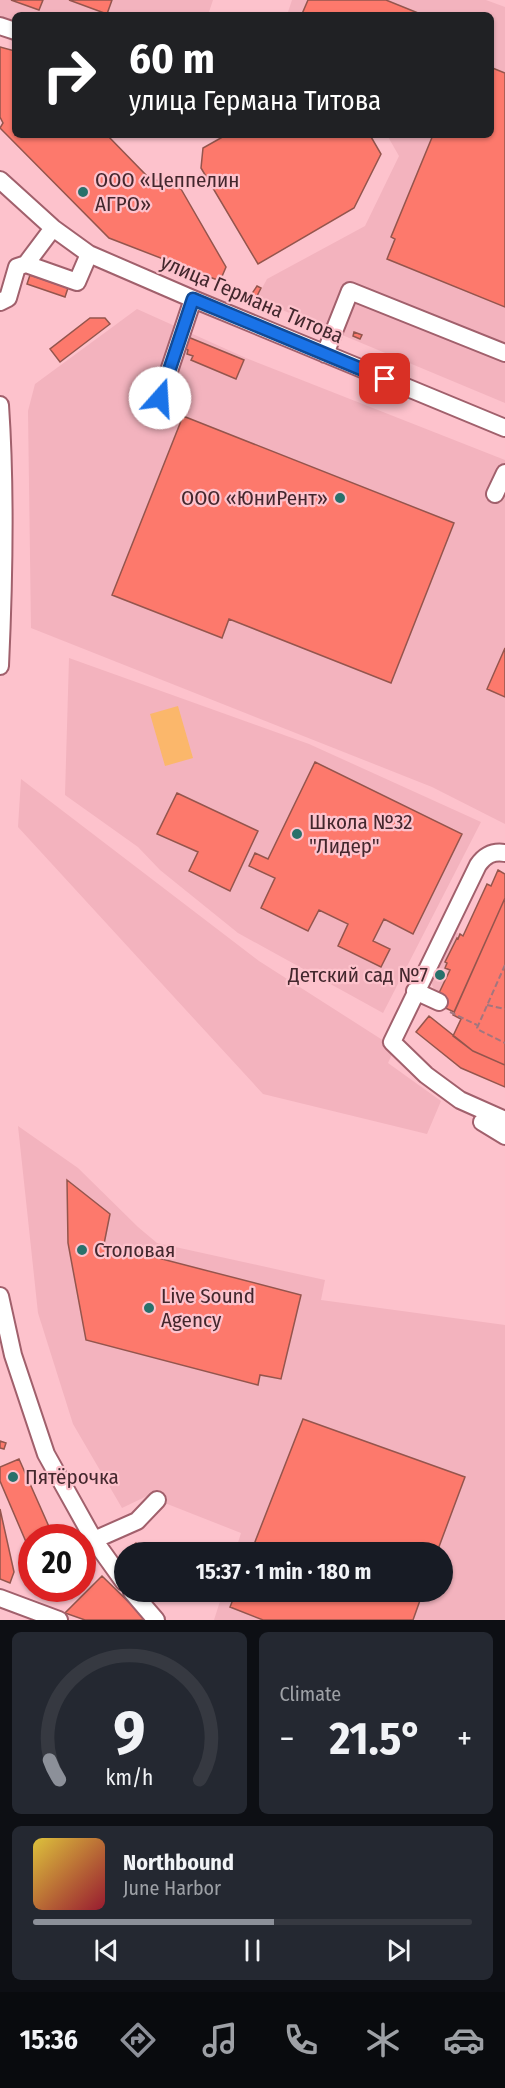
<!DOCTYPE html>
<html lang="en">
<head>
<meta charset="utf-8">
<style>
	:root { --surface:#171b24; --page:#242831; --text:#f1f3f6; --muted:#9ea1a6; --line:#363941; --accent:#8c9099 }
	body { margin:0; font-family:"Fira Sans Condensed",sans-serif; background:var(--page); color:var(--text); height:100vh; display:flex; flex-direction:column; font-size:22px; white-space:nowrap }
	* { box-sizing:border-box; margin:0 }
	p { font-size:20px; color:var(--muted) }
	.icon { flex:none; width:33px; height:33px; fill:none; stroke:currentColor; stroke-width:2; stroke-linecap:round; stroke-linejoin:round }
	.map { position:relative; height:1620px; overflow:hidden }
	.sheet { display:flex; flex-direction:column; gap:12px; padding:12px; background:#0d0f14; flex:1 }
	.sheet>* { flex:none }
	.banner { position:absolute; left:12px; top:12px; width:482px; height:126px; border-radius:9px; box-shadow:0 2px 4px #0004; background:#202124; color:#fff; overflow:hidden }
	.speed { position:absolute; left:18px; top:1524px; display:flex; gap:12px; font-size:30px; font-weight:700; text-align:center }
	.speed>* { display:grid; place-content:center; width:78px; height:78px; border-radius:50%; background:var(--surface); box-shadow:0 2px 4px #0004; line-height:1 }
	.speed .limit { border:9px solid #d22; background:#fff; color:#111 }
	.pin { position:absolute; display:grid; place-items:center; width:51px; height:51px; color:#fff; margin:-26px; border-radius:12px; box-shadow:0 3px 9px #0006 }
	.me { position:absolute; width:66px; margin:-33px; rotate:19deg; stroke-linejoin:round; filter:drop-shadow(0 0 4px #0008) }
	.turn { display:flex; align-items:center; gap:21px; height:126px; padding:0 18px; font-size:27px }
	.turn .icon { width:78px; height:78px; stroke-width:2.5 }
	.turn b { display:block; font-size:42px; line-height:51px }
	.big { font-size:45px; font-weight:700; line-height:1.1 }
	.sheet .card { flex:1; display:flex; flex-direction:column; justify-content:center; gap:9px; min-width:0; padding:0 21px; border-radius:9px; background:var(--page) }
	.sheet .dial { align-items:center; gap:0 }
	.dial svg { height:156px; overflow:visible; fill:none; stroke:var(--line); stroke-width:7; stroke-linecap:round; text-anchor:middle }
	.dial text { fill:var(--text); stroke:none }
	.song { display:flex; align-items:center; gap:18px }
	.cover { width:72px; height:72px; border-radius:9px; background:linear-gradient(135deg,hsl(50 70% 55%),hsl(350 70% 35%)) }
	.played { height:6px; border-radius:3px; background:linear-gradient(90deg,var(--accent) 55%,var(--line) 55%) }
	.keys { display:flex; justify-content:space-around; direction:ltr }
	.heat { display:flex; justify-content:space-between; align-items:center; font-size:33px; direction:ltr }
	.sheet .tiles { flex:1; display:grid; gap:12px; grid-template-columns:1fr 1fr }
	.card:last-child { grid-column:span 2 }
	.trip { position:absolute; left:114px; top:1542px; width:339px; height:60px; border-radius:30px; background:var(--surface); box-shadow:0 2px 4px #0004; font-weight:700; line-height:60px; text-align:center }
	.tab-bar { display:flex; height:96px; justify-content:space-around; align-items:center; background:#090b0e; color:var(--muted) }
	.tab-bar .icon { width:42px; height:42px }
	.tab-bar .current { color:var(--accent) }
	.tab-bar b { font-size:27px; color:var(--text) }
	.map>svg:first-child { display:block }
	.built { fill:#f3b3be }
	.green { fill:#fbb76b }
	.building { fill:#fd796c; stroke:#94554d; stroke-width:1.5 }
	.lines { fill:none; stroke-linecap:round; stroke-linejoin:round }
	.minor-casing { stroke:#a1606c; stroke-width:20 }
	.path { stroke:#a2767e; stroke-width:2; stroke-dasharray:6 3; stroke-linecap:butt }
	.minor { stroke:#fff; stroke-width:16 }
	.route-casing { stroke:#114b97; stroke-width:15 }
	.route { stroke:#1a73e8; stroke-width:10 }
	.poi-dot { fill:#28716b; stroke:#fdc2cc; stroke-width:2 }
	.labels { text-anchor:middle; dominant-baseline:central; stroke-width:4.5; stroke-linejoin:round; paint-order:stroke }
	.poi-label { font-size:21px; fill:#43272d; stroke:#fdc2cc; text-anchor:start }
	.street-label { font-size:21px; fill:#43272d; stroke:#fdc2cc }
</style>
</head>
<body>
<div class="map">
<svg width="505" height="1620" viewBox="0 0 505 1620">
	<rect width="100%" height="100%" fill="#fdc2cc"/>
	<path class="built" d="M 0,0 L 213,0 L 208,15 L 15,15 L 15,22 L 0,17 Z
		M 292,0 L 486,0 L 505,7 L 505,403 L 256,299 L 267,279 L 365,226 L 399,156 L 387,135 L 490,135 L 490,15 L 287,15 Z
		M 137,309 L 246,358 L 505,460 L 505,824 L 432,787 L 31,628 L 28,411 L 35,384 Z
		M 69,658 L 309,744 L 481,822 L 383,1013 L 238,933 L 160,870 L 138,847 L 65,795 Z
		M 21,779 L 259,961 L 395,1048 L 388,1063 L 441,1101 L 427,1134 L 263,1094 L 18,827 Z
		M 453,931 L 466,937 L 439,995 L 458,1004 L 454,1012 L 441,1006 L 430,980 Z
		M 18,1126 L 78,1168 L 138,1227 L 157,1243 L 325,1280 L 321,1300 L 505,1325 L 505,1620 L 214,1620 L 223,1592 L 442,1592 L 442,1552 L 235,1552 L 241,1533 L 147,1496 L 122,1508 L 73,1424 L 38,1313 Z"/>
	<path class="green" d="M 178,706 L 193,758 L 165,766 L 150,714 Z"/>
	<path class="building" d="M 11,0 L 43,0 L 39,10 Z
		M 69,0 L 112,0 L 107,14 Z
		M 308,0 L 386,0 L 423,15 L 304,15 L 302,14 Z
		M 0,47 L 15,51 L 15,135 L 107,135 L 148,177 L 181,189 L 226,267 L 220,281 L 109,238 L 0,128 L 3,123 L 0,117 Z
		M 490,67 L 505,73 L 505,307 L 387,259 L 395,239 L 391,237 L 433,135 L 490,135 Z
		M 226,135 L 370,135 L 381,154 L 354,208 L 258,264 L 201,168 L 203,148 Z
		M 30,275 L 68,288 L 65,297 L 27,284 Z
		M 257,286 L 261,288 L 256,298 L 251,295 Z
		M 90,318 L 105,318 L 110,324 L 60,362 L 50,349 Z
		M 354,332 L 362,335 L 360,339 L 353,336 Z
		M 188,337 L 244,360 L 236,379 L 191,360 L 193,356 L 187,354 L 188,350 L 183,348 Z
		M 183,416 L 454,523 L 391,683 L 229,619 L 222,638 L 112,595 Z
		M 505,648 L 505,697 L 487,689 Z
		M 315,762 L 462,834 L 413,934 L 384,919 L 373,941 L 390,949 L 381,967 L 338,946 L 348,924 L 319,910 L 308,931 L 261,908 L 275,878 L 249,866 L 255,853 L 268,859 Z
		M 177,793 L 258,831 L 230,891 L 189,871 L 198,852 L 157,834 Z
		M 498,870 L 505,874 L 505,898 L 454,1012 L 441,1006 L 438,995 L 450,970 L 445,968 L 447,963 L 445,962 L 457,938 L 458,939 L 460,934 L 463,936 L 487,884 L 491,886 Z
		M 505,898 L 505,1065 L 473,1051 L 453,1036 L 461,1019 L 453,1015 Z
		M 429,1016 L 473,1051 L 505,1065 L 505,1087 L 461,1068 L 416,1032 Z
		M 67,1180 L 110,1214 L 104,1244 L 301,1295 L 281,1379 L 260,1375 L 258,1385 L 86,1340 L 68,1243 Z
		M 303,1419 L 465,1477 L 437,1552 L 251,1552 Z
		M 0,1441 L 6,1443 L 4,1449 L 0,1448 Z
		M 19,1459 L 54,1538 L 32,1538 L 32,1556 L 0,1481 L 0,1467 Z
		M 0,1509 L 14,1572 L 10,1583 L 0,1579 Z
		M 136,1543 L 144,1552 L 125,1552 Z
		M 102,1576 L 144,1617 L 145,1620 L 85,1620 L 65,1613 Z
		M 40,1588 L 53,1588 L 48,1599 L 37,1594 Z
		M 191,1592 L 214,1592 L 212,1599 L 191,1593 Z
		M 236,1592 L 423,1592 L 413,1620 L 263,1620 L 230,1607 Z"/>
	<g class="lines">
		<g class="minor-casing">
			<path id="minor" d="M 0,26 L 15,31
				M 0,180 L 53,228 L 89,254 L 193,299 L 505,428
				M 53,228 L 26,264 L 77,282 L 89,254
				M 0,302 L 8,298 L 17,267 L 26,264
				M 325,354 L 350,291 L 505,353
				M 160,398 L 193,299
				M 0,405 C 6,492 4,579 0,666
				M 495,494 L 505,473
				M 505,853 C 493,851 485,855 478,865 L 392,1042 L 426,1075 L 460,1100 L 505,1120
				M 415,991 L 439,1002
				M 482,1122 L 505,1136
				M 0,1296 L 13,1355 L 46,1454 L 94,1540 L 124,1582
				M 94,1540 L 137,1521 L 157,1500
				M 132,1592 L 156,1620
				M 0,1598 L 59,1620"/>
		</g>
		<path class="path" d="M 505,965 L 477,1028 L 479,1030 L 505,1043
			M 487,1005 L 505,1009
			M 450,1012 L 477,1025"/>
		<use href="#minor" class="minor"/>
	</g>
	<g class="lines">
		<g class="route-casing">
			<path id="route" d="M 160,398 L 193,299 L 385,379"/>
		</g>
		<use href="#route" class="route"/>
	</g>
	<g class="poi-dot">
		<circle cx="83" cy="192" r="6"/>
		<circle cx="340" cy="498" r="6"/>
		<circle cx="297" cy="834" r="6"/>
		<circle cx="440" cy="975" r="6"/>
		<circle cx="82" cy="1250" r="6"/>
		<circle cx="149" cy="1308" r="6"/>
		<circle cx="13" cy="1477" r="6"/>
	</g>
	<g class="labels">
		<g class="poi-label">
			<text x="95" y="180">ООО «Цеппелин<tspan x="95" dy="24">АГРО»</tspan></text>
			<text x="328" y="498" text-anchor="end">ООО «ЮниРент»</text>
			<text x="309" y="822">Школа №32<tspan x="309" dy="24">"Лидер"</tspan></text>
			<text x="428" y="975" text-anchor="end">Детский сад №7</text>
			<text x="94" y="1250">Столовая</text>
			<text x="161" y="1296">Live Sound<tspan x="161" dy="24">Agency</tspan></text>
			<text x="25" y="1477">Пятёрочка</text>
		</g>
		<g class="street-label">
			<text transform="translate(252 299) rotate(23)">улица Германа Титова</text>
		</g>
	</g>
</svg>
<div class="speed"><div class="limit">20</div></div>
<div class="pin" style="left:385px;top:379px;background:#d93025"><svg class="icon" aria-label="arrive" viewBox="0 0 24 24"><path d="M6 21V4h12l-3 4 3 4H6"/></svg></div>
<svg class="me" style="left:160px;top:398px" viewBox="-20 -20 40 40"><circle r="19" fill="#fff"/><path d="M0-13L10 11 0 6-10 11z" fill="#1a73e8"/></svg>
<div class="trip">15:37 · 1 min · 180 m</div>
<div class="banner">
<div class="turn"><svg class="icon" aria-label="right" viewBox="0 0 24 24"><path d="M7 20v-9h11M14 6l5 5-5 5"/></svg><div><b>60 m</b>улица Германа Титова</div></div>
</div>
</div>
<section class="sheet">
<div class="tiles">
<div class="card dial"><svg viewBox="0 0 100 80">
<path d="M14 69A42 42 0 1 1 86 69"/>
<path d="M14 69A42 42 0 0 1 9 59" stroke="#8c9099"/>
<text x="50" y="56" font-size="32" font-weight="700">9</text>
<text x="50" y="72" font-size="11">km/h</text>
</svg></div>
<div class="card"><p>Climate</p>
<div class="heat"><a>−</a><b class="big">21.5°</b><a>+</a></div>
</div>
<div class="card">
<div class="song"><i class="cover"></i><div><b>Northbound</b><p>June Harbor</p></div></div>
<div class="played"></div>
<div class="keys"><svg class="icon" aria-label="previous" viewBox="0 0 24 24"><path d="M18 5L8 12l10 7zM5 5v14"/></svg><svg class="icon" aria-label="pause" viewBox="0 0 24 24"><path d="M8 5v14M16 5v14"/></svg><svg class="icon" aria-label="next" viewBox="0 0 24 24"><path d="M6 5l10 7-10 7zM19 5v14"/></svg></div>
</div>
</div>
</section>
<nav class="tab-bar">
<b>15:36</b>
<svg class="icon current" aria-label="directions" viewBox="0 0 24 24"><path d="M12 3l9 9-9 9-9-9zM9 14v-3h6M13 9l2 2-2 2"/></svg>
<svg class="icon" aria-label="music" viewBox="0 0 24 24"><path d="M9 18V5l10-2v13"/><circle cx="6" cy="18" r="3"/><circle cx="16" cy="16" r="3"/></svg>
<svg class="icon" aria-label="phone" viewBox="0 0 24 24"><path d="M5 4h4l2 5-3 2q2 4 5 5l2-3 5 2v4C11 20 4 13 5 4z"/></svg>
<svg class="icon" aria-label="climate" viewBox="0 0 24 24"><path d="M12 3v18M4 7l16 10M4 17L20 7"/></svg>
<svg class="icon" aria-label="car" viewBox="0 0 24 24"><path d="M5 17H2v-5l4-1 3-4h7l3 4 3 1v5h-3M9 17h6M6 11h13"/><circle cx="7" cy="17" r="2"/><circle cx="17" cy="17" r="2"/></svg>
</nav>
</body>
</html>
